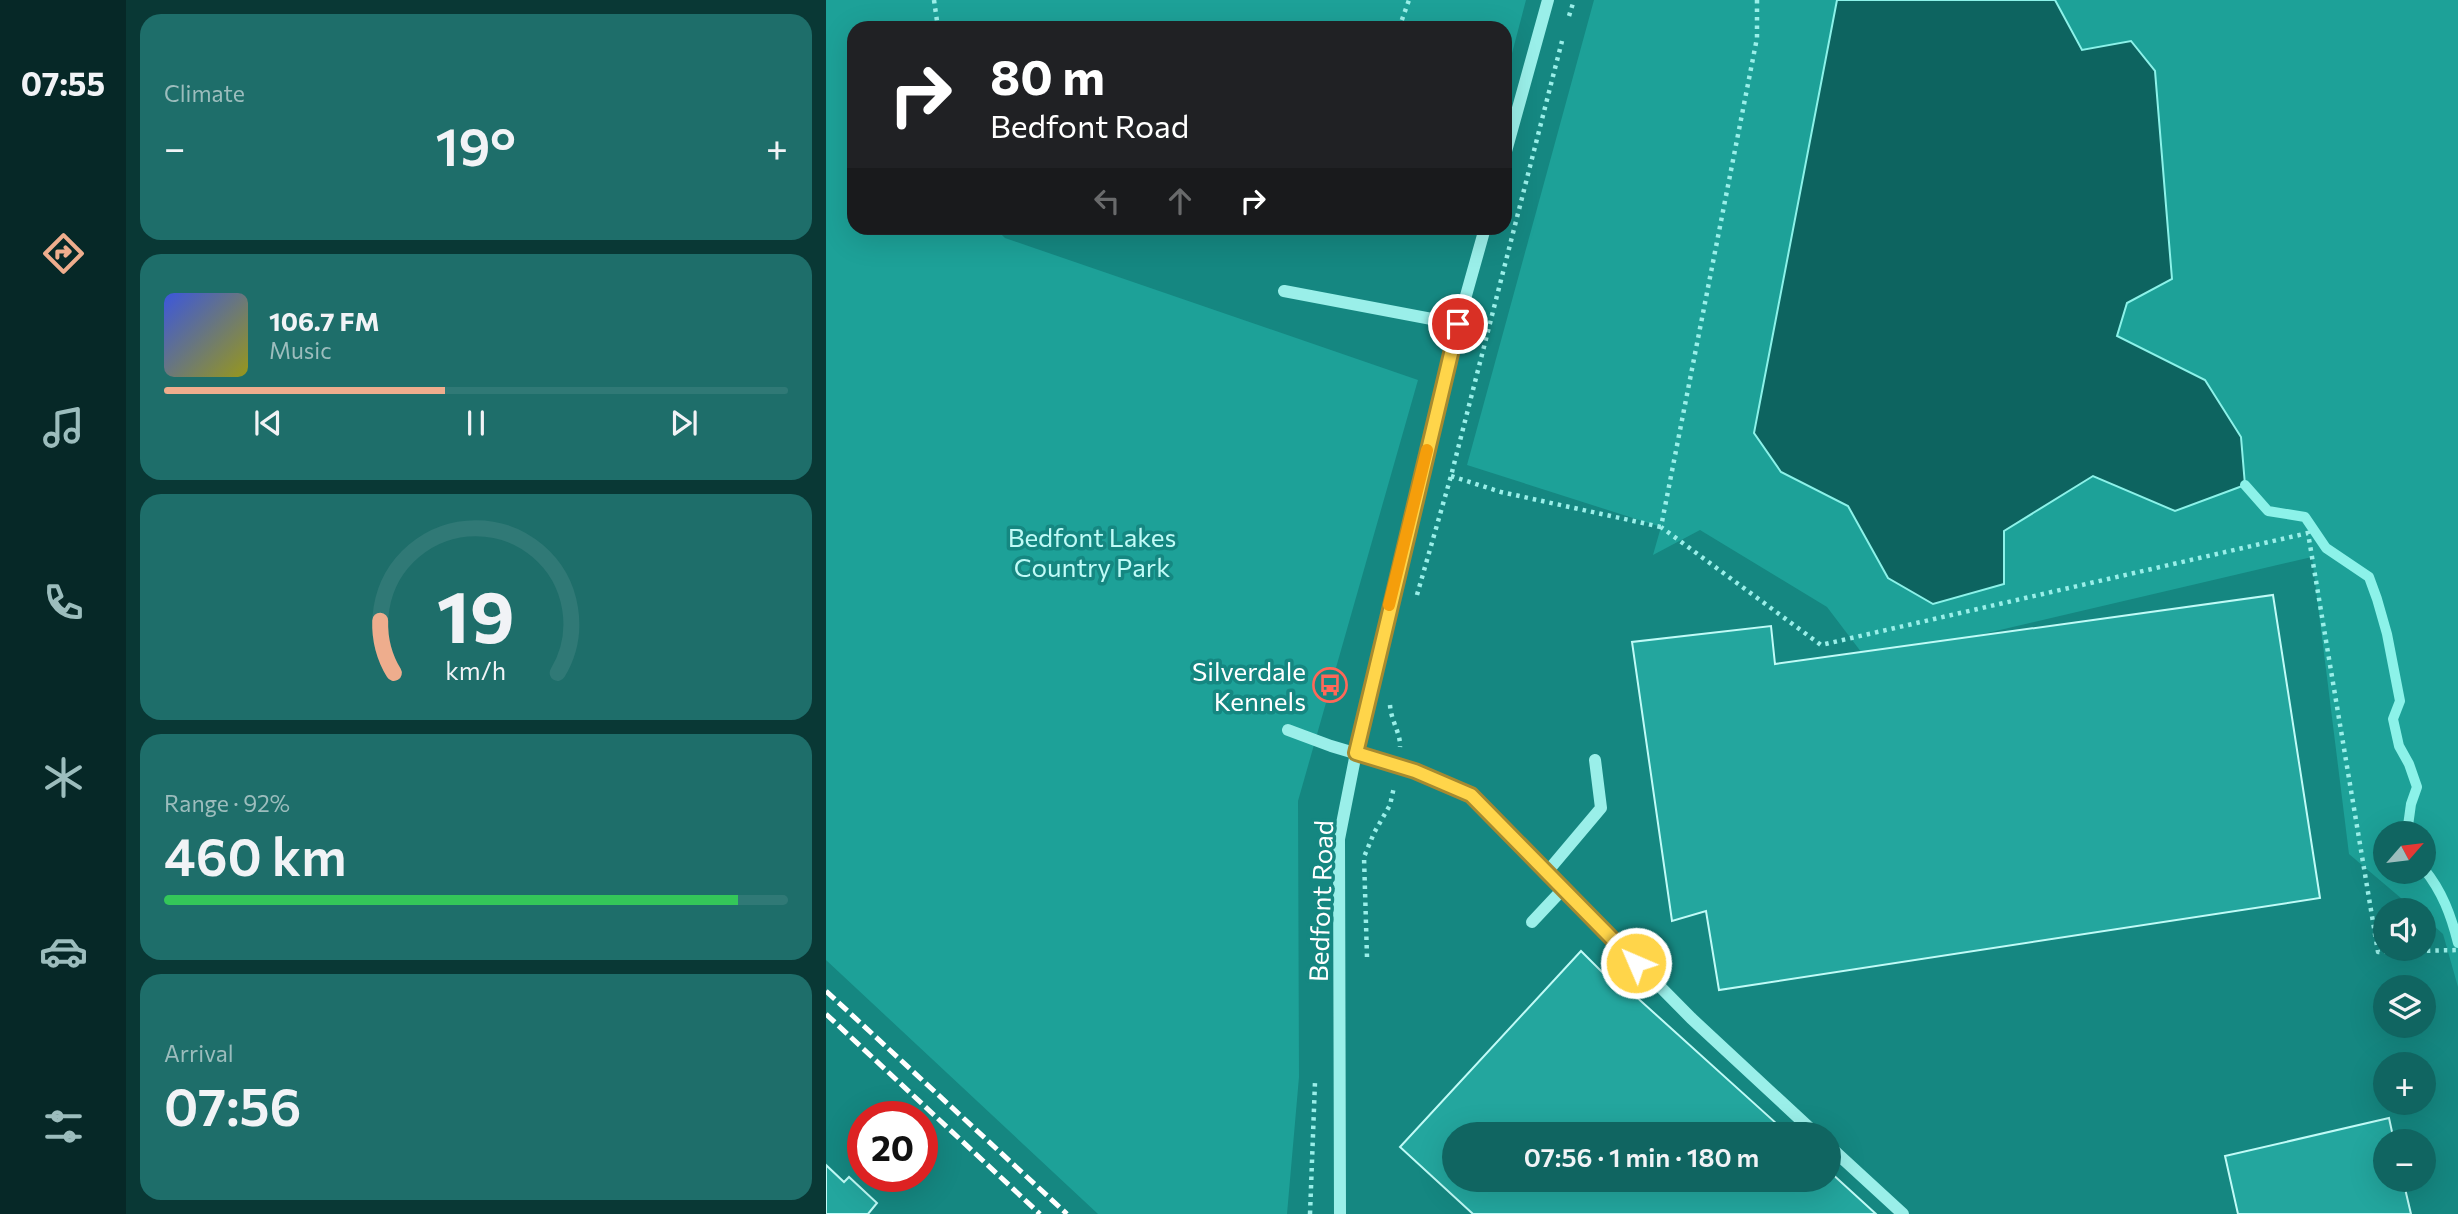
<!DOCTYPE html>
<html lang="en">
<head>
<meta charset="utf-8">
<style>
	:root { --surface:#106561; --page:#1e6e6a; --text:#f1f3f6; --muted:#9cbdbd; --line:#307976; --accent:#eead8d }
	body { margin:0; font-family:Commissioner,sans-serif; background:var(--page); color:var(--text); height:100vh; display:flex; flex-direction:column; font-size:26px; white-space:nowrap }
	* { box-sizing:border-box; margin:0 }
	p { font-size:23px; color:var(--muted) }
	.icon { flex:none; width:38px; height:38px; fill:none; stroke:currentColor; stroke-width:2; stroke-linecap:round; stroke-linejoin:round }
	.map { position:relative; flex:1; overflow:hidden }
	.details { display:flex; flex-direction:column; gap:14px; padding:14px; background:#093835; width:700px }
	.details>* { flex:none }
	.guide { position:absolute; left:21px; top:21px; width:665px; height:214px; border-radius:21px; box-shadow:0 7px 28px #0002; background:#202124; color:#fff; overflow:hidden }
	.needle { width:46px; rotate:62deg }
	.tools { position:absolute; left:1547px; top:821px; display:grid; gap:14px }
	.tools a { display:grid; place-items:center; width:63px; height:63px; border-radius:50%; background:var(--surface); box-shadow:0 7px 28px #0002; font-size:35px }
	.speed { position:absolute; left:21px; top:1101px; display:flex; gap:14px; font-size:35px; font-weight:700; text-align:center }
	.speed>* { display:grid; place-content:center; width:91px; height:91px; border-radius:50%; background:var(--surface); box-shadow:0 7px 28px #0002; line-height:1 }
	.speed .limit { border:10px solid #d22; background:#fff; color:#111 }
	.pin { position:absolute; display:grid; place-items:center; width:60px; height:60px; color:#fff; margin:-30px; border:4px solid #fff; border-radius:50%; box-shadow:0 2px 7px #0007 }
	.me { position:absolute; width:77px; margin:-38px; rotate:315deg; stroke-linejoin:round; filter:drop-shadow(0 0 5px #0008) }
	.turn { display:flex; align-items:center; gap:24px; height:147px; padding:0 28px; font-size:32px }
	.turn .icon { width:91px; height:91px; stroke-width:2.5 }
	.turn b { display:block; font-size:49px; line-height:60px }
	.lanes { display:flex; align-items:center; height:66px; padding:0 28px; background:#0003; justify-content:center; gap:35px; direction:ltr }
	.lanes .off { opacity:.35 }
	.big { font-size:52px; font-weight:600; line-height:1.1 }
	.details .tile { flex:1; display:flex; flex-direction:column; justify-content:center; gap:10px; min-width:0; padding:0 24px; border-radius:21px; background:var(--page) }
	.details .dial { align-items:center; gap:0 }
	.dial svg { height:182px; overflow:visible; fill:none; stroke:var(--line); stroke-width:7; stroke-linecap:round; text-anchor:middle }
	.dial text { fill:var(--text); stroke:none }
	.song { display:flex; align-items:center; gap:21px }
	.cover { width:84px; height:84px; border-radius:10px; background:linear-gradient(135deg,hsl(230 70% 55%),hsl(60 70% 35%)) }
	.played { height:7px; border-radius:4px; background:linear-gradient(90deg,var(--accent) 45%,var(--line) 45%) }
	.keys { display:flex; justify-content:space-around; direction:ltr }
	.heat { display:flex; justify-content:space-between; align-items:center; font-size:38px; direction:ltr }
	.charge { height:10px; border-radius:5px; background:linear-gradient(90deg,#34c759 92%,var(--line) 0) }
	.trip { position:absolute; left:616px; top:1122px; width:399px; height:70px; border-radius:35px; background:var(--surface); box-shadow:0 7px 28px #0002; font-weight:600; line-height:70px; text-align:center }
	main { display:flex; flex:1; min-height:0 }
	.dock { display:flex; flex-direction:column; width:126px; justify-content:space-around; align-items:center; background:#062827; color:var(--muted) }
	.dock .icon { width:49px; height:49px }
	.dock .selected { color:var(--accent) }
	.dock b { font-size:32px; color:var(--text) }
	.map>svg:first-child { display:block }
	.green { fill:#1da198; fill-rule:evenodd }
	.water { fill:#0d6460; stroke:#8cf2e9; stroke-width:2 }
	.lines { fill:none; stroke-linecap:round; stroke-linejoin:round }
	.stream { stroke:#8cf2e9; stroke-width:10 }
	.building { fill:#23a69e; stroke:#c0fbf7; stroke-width:2 }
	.path { stroke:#9aefe9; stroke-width:4.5; stroke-dasharray:3.5 5; stroke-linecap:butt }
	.minor { stroke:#9aefe9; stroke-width:12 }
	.rail { stroke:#fff; stroke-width:5; stroke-dasharray:12 5; stroke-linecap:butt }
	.route-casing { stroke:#a68a30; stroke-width:18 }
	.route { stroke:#ffd54a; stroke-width:12 }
	.slow { stroke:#f59e0b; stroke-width:12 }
	.labels { text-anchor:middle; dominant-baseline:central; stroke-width:7; stroke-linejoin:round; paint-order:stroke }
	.park-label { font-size:26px; fill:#c0fbf7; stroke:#158781 }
	.poi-label { font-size:26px; fill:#fff; stroke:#158781; text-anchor:end }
	.street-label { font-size:26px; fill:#fff; stroke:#158781 }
</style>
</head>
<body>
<main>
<nav class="dock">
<b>07:55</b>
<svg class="icon selected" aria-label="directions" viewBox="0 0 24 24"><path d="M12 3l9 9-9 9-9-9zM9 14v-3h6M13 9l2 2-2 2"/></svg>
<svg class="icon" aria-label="music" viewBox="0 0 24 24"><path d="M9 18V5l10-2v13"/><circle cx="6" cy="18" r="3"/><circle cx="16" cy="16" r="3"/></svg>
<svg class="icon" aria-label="phone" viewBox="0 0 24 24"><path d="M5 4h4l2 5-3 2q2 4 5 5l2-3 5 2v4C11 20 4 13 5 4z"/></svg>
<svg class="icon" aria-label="climate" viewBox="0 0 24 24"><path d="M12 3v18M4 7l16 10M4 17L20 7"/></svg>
<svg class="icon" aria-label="car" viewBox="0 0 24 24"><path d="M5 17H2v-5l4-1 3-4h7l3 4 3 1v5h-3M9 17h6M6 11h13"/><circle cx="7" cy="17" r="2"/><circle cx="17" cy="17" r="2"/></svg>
<svg class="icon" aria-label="filters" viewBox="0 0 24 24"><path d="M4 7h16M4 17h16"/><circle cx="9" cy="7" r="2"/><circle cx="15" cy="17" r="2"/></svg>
</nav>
<section class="details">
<div class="tile"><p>Climate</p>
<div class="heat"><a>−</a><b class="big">19°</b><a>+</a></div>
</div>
<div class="tile">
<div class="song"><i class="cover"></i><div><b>106.7 FM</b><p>Music</p></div></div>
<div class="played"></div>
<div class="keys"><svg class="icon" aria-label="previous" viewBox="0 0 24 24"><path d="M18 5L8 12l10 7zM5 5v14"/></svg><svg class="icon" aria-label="pause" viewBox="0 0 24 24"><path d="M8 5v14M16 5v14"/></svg><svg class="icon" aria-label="next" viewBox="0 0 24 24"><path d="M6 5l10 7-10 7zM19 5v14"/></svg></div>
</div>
<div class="tile dial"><svg viewBox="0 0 100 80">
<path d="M14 69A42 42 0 1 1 86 69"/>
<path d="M14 69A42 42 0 0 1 8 46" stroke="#eead8d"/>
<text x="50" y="56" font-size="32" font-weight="700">19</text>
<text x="50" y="72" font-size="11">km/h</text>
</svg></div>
<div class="tile"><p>Range · 92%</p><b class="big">460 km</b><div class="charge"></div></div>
<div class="tile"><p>Arrival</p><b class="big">07:56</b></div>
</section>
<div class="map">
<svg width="1632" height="1214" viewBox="0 0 1632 1214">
	<rect width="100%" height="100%" fill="#158781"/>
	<path class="green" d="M 0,0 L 700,0 L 679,80 L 679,28 L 28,28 L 28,228 L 169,228 L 179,238 L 592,380 L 472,801 L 473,1077 L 461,1214 L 272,1214 L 0,960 Z
		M 768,0 L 1632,0 L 1632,987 L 1617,934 L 1598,917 L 1598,910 L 1589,910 L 1523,854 L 1486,557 L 1042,661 L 1001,607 L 874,530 L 827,555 L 835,527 L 641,465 ZM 1559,833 L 1598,833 L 1598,872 L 1559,872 Z"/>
	<path class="water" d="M 1011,0 L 1229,0 L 1256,50 L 1305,41 L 1329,71 L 1346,279 L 1301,303 L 1291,336 L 1379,380 L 1415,437 L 1419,485 L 1349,511 L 1267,476 L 1178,531 L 1178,584 L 1107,604 L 1062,578 L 1022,506 L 955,472 L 928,433 Z"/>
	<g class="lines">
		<path class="stream" d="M 1419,485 L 1442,511 L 1479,517 L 1500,548 L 1543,577 L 1551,599 L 1561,634 L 1574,701 L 1567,719 L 1573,746 L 1583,764 L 1591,787 L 1585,804 L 1581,833
			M 1598,869 C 1616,891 1625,915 1632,943"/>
	</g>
	<path class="building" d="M 1447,595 L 1494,898 L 893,990 L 880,911 L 846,921 L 806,642 L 945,626 L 949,664 Z
		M 755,951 L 781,977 L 785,974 L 962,1134 L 628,1134 L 628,1180 L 1003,1180 L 1003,1171 L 1050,1214 L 647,1214 L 574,1147 Z
		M 1563,1118 L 1568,1141 L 1559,1141 L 1559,1180 L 1577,1180 L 1585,1214 L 1412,1214 L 1399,1156 Z
		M 0,1165 L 18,1182 L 23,1177 L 51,1203 L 42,1214 L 0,1214 Z"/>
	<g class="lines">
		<path class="path" d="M 108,0 L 112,28
			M 931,0 L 931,38 L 835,527 L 995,645 L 1482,533 L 1552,952 L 1632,950
			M 743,16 L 748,0
			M 573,28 L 583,0
			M 625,476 L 675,492 L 835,527
			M 591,595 L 625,476 L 736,41
			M 564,705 C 565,721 575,734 574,747
			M 541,957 L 538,857 L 548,833 L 564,805 L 568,787
			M 484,1214 L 489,1082"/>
		<path class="minor" d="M 679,155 L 722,0
			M 458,291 L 632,324
			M 462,730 L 505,746 L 589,771 L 645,795 L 865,1018 L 990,1134
			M 721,872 L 775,808 L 769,760
			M 706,922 L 737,889
			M 1003,1146 L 1077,1214
			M 514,1214 L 513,839 L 530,753 L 557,630 L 632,324 L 659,228"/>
		<path class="rail" d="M 0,991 L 241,1214
			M 0,1014 L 214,1214"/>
	</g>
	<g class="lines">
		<g class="route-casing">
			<path id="route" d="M 632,324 L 530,753 L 589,771 L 645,795 L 810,963"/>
		</g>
		<use href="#route" class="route"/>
		<path class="slow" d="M 563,605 L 601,450"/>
	</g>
	<defs>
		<g id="bus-ring" transform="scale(1.75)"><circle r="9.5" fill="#158781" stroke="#ff6858" stroke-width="1.5"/><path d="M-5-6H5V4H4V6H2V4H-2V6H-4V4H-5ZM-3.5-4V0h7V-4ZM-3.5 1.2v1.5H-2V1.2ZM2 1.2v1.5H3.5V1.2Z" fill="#ff6858"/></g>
	</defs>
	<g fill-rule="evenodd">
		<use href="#bus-ring" x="504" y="685"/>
	</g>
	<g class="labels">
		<g class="park-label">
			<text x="266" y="536">Bedfont Lakes<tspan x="266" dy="30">Country Park</tspan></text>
		</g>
		<g class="poi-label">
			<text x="480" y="670">Silverdale<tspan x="480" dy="30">Kennels</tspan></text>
		</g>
		<g class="street-label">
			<text transform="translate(494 901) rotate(-88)">Bedfont Road</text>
		</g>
	</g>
</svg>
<div class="tools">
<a><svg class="needle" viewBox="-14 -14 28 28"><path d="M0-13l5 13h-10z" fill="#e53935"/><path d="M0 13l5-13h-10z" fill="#9cbdbd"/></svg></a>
<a><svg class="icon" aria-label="sound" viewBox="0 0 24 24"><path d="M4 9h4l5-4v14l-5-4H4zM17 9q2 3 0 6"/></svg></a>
<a><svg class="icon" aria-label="layers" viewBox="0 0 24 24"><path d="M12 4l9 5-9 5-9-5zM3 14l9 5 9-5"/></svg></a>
<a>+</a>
<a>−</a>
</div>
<div class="speed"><div class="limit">20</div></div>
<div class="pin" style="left:632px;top:324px;background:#d93025"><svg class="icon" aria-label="arrive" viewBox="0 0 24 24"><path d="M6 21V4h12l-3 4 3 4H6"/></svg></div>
<svg class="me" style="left:810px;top:963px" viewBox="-20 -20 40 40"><circle r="17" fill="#ffd54a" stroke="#fff" stroke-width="3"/><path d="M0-11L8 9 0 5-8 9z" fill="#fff"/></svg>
<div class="trip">07:56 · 1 min · 180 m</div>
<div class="guide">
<div class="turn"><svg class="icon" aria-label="right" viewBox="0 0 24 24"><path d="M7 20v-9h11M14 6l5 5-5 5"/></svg><div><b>80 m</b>Bedfont Road</div></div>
<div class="lanes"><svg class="icon off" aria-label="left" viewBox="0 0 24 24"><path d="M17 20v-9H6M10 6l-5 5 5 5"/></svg><svg class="icon off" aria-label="ahead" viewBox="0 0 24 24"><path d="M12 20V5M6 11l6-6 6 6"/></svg><svg class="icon" aria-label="right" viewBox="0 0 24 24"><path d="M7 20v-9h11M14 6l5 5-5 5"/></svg></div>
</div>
</div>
</main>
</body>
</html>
